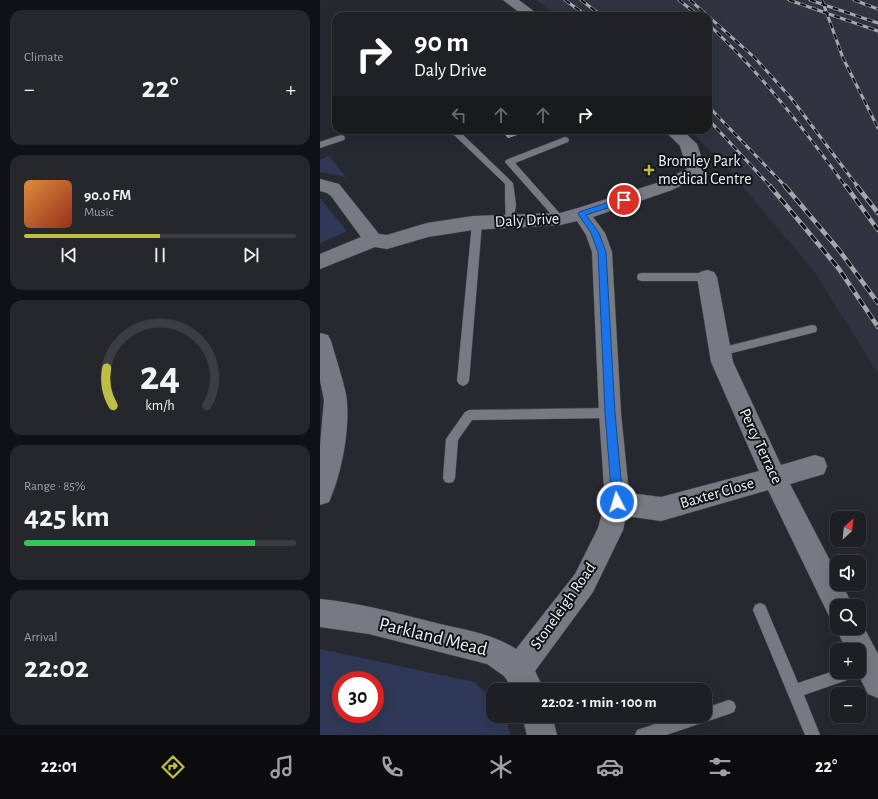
<!DOCTYPE html>
<html lang="en">
<head>
<meta charset="utf-8">
<style>
	:root { --surface:#1d1f25; --page:#25272d; --text:#f1f3f6; --muted:#a0a2a7; --line:#3b3d42; --accent:#bebf42 }
	body { margin:0; font-family:"Alegreya Sans",sans-serif; background:var(--page); color:var(--text); height:100vh; display:flex; flex-direction:column; font-size:15px; white-space:nowrap }
	* { box-sizing:border-box; margin:0 }
	p { font-size:13px; color:var(--muted) }
	.icon { flex:none; width:22px; height:22px; fill:none; stroke:currentColor; stroke-width:2; stroke-linecap:round; stroke-linejoin:round }
	.map { position:relative; flex:1; overflow:hidden }
	.drawer { display:flex; flex-direction:column; gap:10px; padding:10px; background:#101114; width:320px }
	.drawer>* { flex:none }
	.guide { position:absolute; left:12px; top:12px; width:380px; height:122px; border-radius:12px; box-shadow:0 4px 16px #0002,0 0 0 1px var(--line); background:#202124; color:#fff; overflow:hidden }
	.needle { width:26px; rotate:27deg }
	.buttons { position:absolute; left:510px; top:511px; display:grid; gap:8px }
	.buttons a { display:grid; place-items:center; width:36px; height:36px; border-radius:8px; background:var(--surface); box-shadow:0 4px 16px #0002,0 0 0 1px var(--line); font-size:20px }
	.speed { position:absolute; left:12px; top:671px; display:flex; gap:8px; font-size:20px; font-weight:700; text-align:center }
	.speed>* { display:grid; place-content:center; width:52px; height:52px; border-radius:50%; background:var(--surface); box-shadow:0 4px 16px #0002,0 0 0 1px var(--line); line-height:1 }
	.speed .limit { border:6px solid #d22; background:#fff; color:#111 }
	.pin { position:absolute; display:grid; place-items:center; width:34px; height:34px; color:#fff; margin:-17px; border:2px solid #fff; border-radius:50%; box-shadow:0 1px 4px #0007 }
	.me { position:absolute; width:44px; margin:-22px; rotate:355deg; stroke-linejoin:round; filter:drop-shadow(0 0 3px #0008) }
	.turn { display:flex; align-items:center; gap:14px; height:84px; padding:0 16px; font-size:18px }
	.turn .icon { width:52px; height:52px; stroke-width:2.5 }
	.turn b { display:block; font-size:28px; line-height:34px }
	.lanes { display:flex; align-items:center; height:38px; padding:0 16px; background:#0003; justify-content:center; gap:20px; direction:ltr }
	.lanes .off { opacity:.35 }
	.big { font-size:30px; font-weight:600; line-height:1.1 }
	.drawer .card { flex:1; display:flex; flex-direction:column; justify-content:center; gap:6px; min-width:0; padding:0 14px; border-radius:12px; background:var(--page) }
	.drawer .dial { align-items:center; gap:0 }
	.dial svg { height:104px; overflow:visible; fill:none; stroke:var(--line); stroke-width:7; stroke-linecap:round; text-anchor:middle }
	.dial text { fill:var(--text); stroke:none }
	.song { display:flex; align-items:center; gap:12px }
	.cover { width:48px; height:48px; border-radius:6px; background:linear-gradient(135deg,hsl(30 70% 55%),hsl(10 70% 35%)) }
	.played { height:4px; border-radius:2px; background:linear-gradient(90deg,var(--accent) 50%,var(--line) 50%) }
	.keys { display:flex; justify-content:space-around; direction:ltr }
	.heat { display:flex; justify-content:space-between; align-items:center; font-size:22px; direction:ltr }
	.charge { height:6px; border-radius:3px; background:linear-gradient(90deg,#34c759 85%,var(--line) 0) }
	.trip { position:absolute; left:166px; top:683px; width:226px; height:40px; border-radius:12px; background:var(--surface); box-shadow:0 4px 16px #0002,0 0 0 1px var(--line); font-weight:600; line-height:40px; text-align:center }
	.tabs { display:flex; height:64px; justify-content:space-around; align-items:center; background:#0c0c0f; color:var(--muted) }
	.tabs .icon { width:28px; height:28px }
	.tabs .current { color:var(--accent) }
	.tabs b { font-size:18px; color:var(--text) }
	main { display:flex; flex:1; min-height:0 }
	.map>svg:first-child { display:block }
	.built { fill:#2f3440 }
	.green { fill:#2f3957; fill-rule:evenodd }
	.lines { fill:none; stroke-linecap:round; stroke-linejoin:round }
	.lane-casing { stroke:#46484d; stroke-width:1 }
	.street-casing { stroke:#46484d; stroke-width:1 }
	.lane { fill:#777a82; fill-rule:evenodd }
	.street { fill:#777a82; fill-rule:evenodd }
	.rail-far1-casing { stroke:#a7a8ae; stroke-width:3 }
	.rail-casing { stroke:#a7a8ae; stroke-width:4.5 }
	.rail-far1 { stroke:#111215; stroke-width:2; stroke-dasharray:6; stroke-linecap:butt }
	.rail { stroke:#111215; stroke-width:3; stroke-dasharray:8; stroke-linecap:butt }
	.wall { fill:#b4b7bf }
	.shaded-wall { fill:#92959b }
	.route { fill:#1a73e8; stroke:#114b97 }
	.poi-dot { fill:#bebf42; stroke:#111215; stroke-width:1.5 }
	.labels { text-anchor:middle; dominant-baseline:central; stroke-width:4; stroke-linejoin:round; paint-order:stroke }
	.poi-label { font-size:16px; fill:#f0f1f6; stroke:#111215; text-anchor:start }
	.street-label { font-size:16px; fill:#f0f1f6; stroke:#111215 }
	.near-street-label { font-size:19px; fill:#f0f1f6; stroke:#111215 }
</style>
</head>
<body>
<main>
<section class="drawer">
<div class="card"><p>Climate</p>
<div class="heat"><a>−</a><b class="big">22°</b><a>+</a></div>
</div>
<div class="card">
<div class="song"><i class="cover"></i><div><b>90.0 FM</b><p>Music</p></div></div>
<div class="played"></div>
<div class="keys"><svg class="icon" aria-label="previous" viewBox="0 0 24 24"><path d="M18 5L8 12l10 7zM5 5v14"/></svg><svg class="icon" aria-label="pause" viewBox="0 0 24 24"><path d="M8 5v14M16 5v14"/></svg><svg class="icon" aria-label="next" viewBox="0 0 24 24"><path d="M6 5l10 7-10 7zM19 5v14"/></svg></div>
</div>
<div class="card dial"><svg viewBox="0 0 100 80">
<path d="M14 69A42 42 0 1 1 86 69"/>
<path d="M14 69A42 42 0 0 1 9 40" stroke="#bebf42"/>
<text x="50" y="56" font-size="32" font-weight="700">24</text>
<text x="50" y="72" font-size="11">km/h</text>
</svg></div>
<div class="card"><p>Range · 85%</p><b class="big">425 km</b><div class="charge"></div></div>
<div class="card"><p>Arrival</p><b class="big">22:02</b></div>
</section>
<div class="map">
<svg width="558" height="735" viewBox="0 0 558 735">
	<rect width="100%" height="100%" fill="#272931"/>
	<path class="built" d="M 216,0 L 558,0 L 558,373 L 494,271 L 406,167 L 370,130 L 388,130 L 388,16 L 237,16 Z"/>
	<path class="green" d="M 9,156 L 26,177 L 0,172 L 0,160 Z
		M 0,198 L 25,229 L 26,232 L 0,243 Z
		M 0,649 L 154,682 L 173,700 L 173,716 L 186,716 L 190,735 L 0,735 ZM 21,680 L 55,680 L 55,714 L 21,714 Z"/>
	<g class="lines">
		<g class="lane-casing">
			<path id="lane" d="M 105,130 L 116,130 L 109,134 L 106,133 Z
				M 129,130 L 138,130 L 193,183 L 196,205 L 193,223 L 187,223 C 185,219 185,191 185,184 Z
				M 21,135 L 24,136 L 25,138 L 24,140 L 0,148 L 0,142 Z
				M 245,137 L 248,138 L 249,140 L 248,142 L 195,163 L 243,217 L 245,219 L 243,221 L 237,221 L 185,162 L 186,160 Z
				M 157,220 L 162,223 L 149,381 L 147,384 L 143,386 L 139,384 L 137,381 L 152,223 Z
				M 322,273 L 387,273 L 391,274 L 392,277 L 391,280 L 387,281 L 322,281 L 318,280 L 317,277 L 318,274 Z
				M 492,325 L 496,326 L 497,329 L 496,332 L 400,356 L 396,355 L 395,352 L 396,349 Z
				M 290,408 L 294,410 L 296,413 L 294,416 L 290,418 L 152,420 L 138,440 L 135,478 L 133,482 L 129,483 L 125,482 L 123,478 L 126,439 L 145,412 L 149,410 Z
				M 440,603 L 445,605 L 478,683 L 517,670 L 517,672 L 538,672 L 536,677 L 484,695 L 500,735 L 485,735 L 433,610 L 435,605 Z
				M 409,700 L 414,702 L 416,707 L 414,712 L 409,714 L 346,735 L 315,735 L 317,730 L 359,716 L 385,716 L 385,708 Z"/>
		</g>
		<g class="street-casing">
			<path id="street" d="M 183,0 L 199,0 L 220,16 L 204,16 Z
				M 344,130 L 362,130 L 377,144 L 386,171 L 383,175 L 352,190 L 273,217 L 285,233 L 292,252 L 301,413 L 309,493 L 341,497 L 439,471 L 391,362 L 377,277 L 380,272 L 387,270 L 394,272 L 397,277 L 413,362 L 461,465 L 495,455 L 504,458 L 507,466 L 504,474 L 470,484 L 517,574 L 517,584 L 522,584 L 533,606 L 517,606 L 517,619 L 509,616 L 448,490 L 341,521 L 306,516 L 303,530 L 273,592 L 215,671 L 224,690 L 194,690 L 184,676 L 167,664 L 49,634 L 0,627 L 0,599 C 41,603 80,614 120,624 C 146,630 173,634 196,649 L 255,574 L 278,528 L 285,503 L 279,413 L 272,252 L 266,235 L 257,221 L 240,225 L 153,230 L 108,237 L 67,249 L 55,247 L 0,269 L 0,254 L 41,237 L 11,196 L 7,193 L 0,191 L 0,179 L 19,184 L 59,234 L 67,235 L 107,223 L 153,216 L 240,213 L 258,208 L 340,182 L 367,169 L 360,146 Z
				M 0,333 L 8,335 L 11,341 C 16,359 22,376 26,394 C 31,426 22,473 9,502 L 0,505 L 0,446 L 4,400 L 0,380 Z
				M 539,618 L 558,654 L 558,698 L 548,694 L 537,672 L 539,672 L 539,650 L 526,650 L 516,628 L 517,626 L 517,628 L 539,628 Z
				M 202,716 L 232,716 L 237,735 L 207,735 Z"/>
		</g>
		<use href="#lane" class="lane"/>
		<use href="#street" class="street"/>
		<g class="rail-far1-casing">
			<path id="rail-far1" d="M 245,0 L 267,16
				M 261,0 L 282,16
				M 359,0 L 379,16
				M 370,0 L 434,57 L 471,98 L 538,187
				M 469,0 L 558,31
				M 490,0 L 558,23
				M 502,0 L 523,58 L 558,128
				M 534,0 L 558,9
				M 388,24 C 441,73 484,129 526,187
				M 388,106 L 466,187
				M 388,119 L 451,187"/>
		</g>
		<g class="rail-casing">
			<path id="rail" d="M 450,186 L 519,269 L 558,327
				M 465,186 L 519,250 L 558,303
				M 526,186 L 558,230
				M 537,186 L 558,213"/>
		</g>
		<use href="#rail-far1" class="rail-far1"/>
		<use href="#rail" class="rail"/>
	</g>
	<path class="wall" d="M 181,130 L 211,130 L 188,138 Z"/>
	<path class="shaded-wall" d="M 187,130 L 211,130 L 188,138 Z"/>
	<path class="route" d="M 304,197 L 306,198 L 306,202 L 266,215 L 279,233 L 286,252 L 295,413 L 303,502 L 301,506 L 297,507 L 294,506 L 292,502 L 285,413 L 278,252 L 271,233 L 258,214 L 259,212 Z"/>
	<path class="poi-dot" d="M327 164h4v4h4v4h-4v4h-4v-4h-4v-4h4z"/>
	<g class="labels">
		<g class="poi-label">
			<text x="338" y="161">Bromley Park<tspan x="338" dy="18">medical Centre</tspan></text>
		</g>
		<g class="street-label">
			<text transform="translate(207 220) rotate(-3)">Daly Drive</text>
			<text transform="translate(441 446) rotate(65)">Percy Terrace</text>
			<text transform="translate(397 493) rotate(-16)">Baxter Close</text>
			<text transform="translate(243 606) rotate(-55)">Stoneleigh Road</text>
		</g>
		<g class="near-street-label">
			<text transform="translate(113 637) rotate(14)">Parkland Mead</text>
		</g>
	</g>
</svg>
<div class="buttons">
<a><svg class="needle" viewBox="-14 -14 28 28"><path d="M0-13l5 13h-10z" fill="#e53935"/><path d="M0 13l5-13h-10z" fill="#a0a2a7"/></svg></a>
<a><svg class="icon" aria-label="sound" viewBox="0 0 24 24"><path d="M4 9h4l5-4v14l-5-4H4zM17 9q2 3 0 6"/></svg></a>
<a><svg class="icon" aria-label="search" viewBox="0 0 24 24"><circle cx="10" cy="10" r="6"/><path d="M15 15l6 6"/></svg></a>
<a>+</a>
<a>−</a>
</div>
<div class="speed"><div class="limit">30</div></div>
<div class="pin" style="left:304px;top:200px;background:#d93025"><svg class="icon" aria-label="arrive" viewBox="0 0 24 24"><path d="M6 21V4h12l-3 4 3 4H6"/></svg></div>
<svg class="me" style="left:297px;top:502px" viewBox="-20 -20 40 40"><circle r="17" fill="#1a73e8" stroke="#fff" stroke-width="3"/><path d="M0-11L8 9 0 5-8 9z" fill="#fff"/></svg>
<div class="trip">22:02 · 1 min · 100 m</div>
<div class="guide">
<div class="turn"><svg class="icon" aria-label="right" viewBox="0 0 24 24"><path d="M7 20v-9h11M14 6l5 5-5 5"/></svg><div><b>90 m</b>Daly Drive</div></div>
<div class="lanes"><svg class="icon off" aria-label="left" viewBox="0 0 24 24"><path d="M17 20v-9H6M10 6l-5 5 5 5"/></svg><svg class="icon off" aria-label="ahead" viewBox="0 0 24 24"><path d="M12 20V5M6 11l6-6 6 6"/></svg><svg class="icon off" aria-label="ahead" viewBox="0 0 24 24"><path d="M12 20V5M6 11l6-6 6 6"/></svg><svg class="icon" aria-label="right" viewBox="0 0 24 24"><path d="M7 20v-9h11M14 6l5 5-5 5"/></svg></div>
</div>
</div>
</main>
<nav class="tabs">
<b>22:01</b>
<svg class="icon current" aria-label="directions" viewBox="0 0 24 24"><path d="M12 3l9 9-9 9-9-9zM9 14v-3h6M13 9l2 2-2 2"/></svg>
<svg class="icon" aria-label="music" viewBox="0 0 24 24"><path d="M9 18V5l10-2v13"/><circle cx="6" cy="18" r="3"/><circle cx="16" cy="16" r="3"/></svg>
<svg class="icon" aria-label="phone" viewBox="0 0 24 24"><path d="M5 4h4l2 5-3 2q2 4 5 5l2-3 5 2v4C11 20 4 13 5 4z"/></svg>
<svg class="icon" aria-label="climate" viewBox="0 0 24 24"><path d="M12 3v18M4 7l16 10M4 17L20 7"/></svg>
<svg class="icon" aria-label="car" viewBox="0 0 24 24"><path d="M5 17H2v-5l4-1 3-4h7l3 4 3 1v5h-3M9 17h6M6 11h13"/><circle cx="7" cy="17" r="2"/><circle cx="17" cy="17" r="2"/></svg>
<svg class="icon" aria-label="filters" viewBox="0 0 24 24"><path d="M4 7h16M4 17h16"/><circle cx="9" cy="7" r="2"/><circle cx="15" cy="17" r="2"/></svg>
<b>22°</b>
</nav>
</body>
</html>
